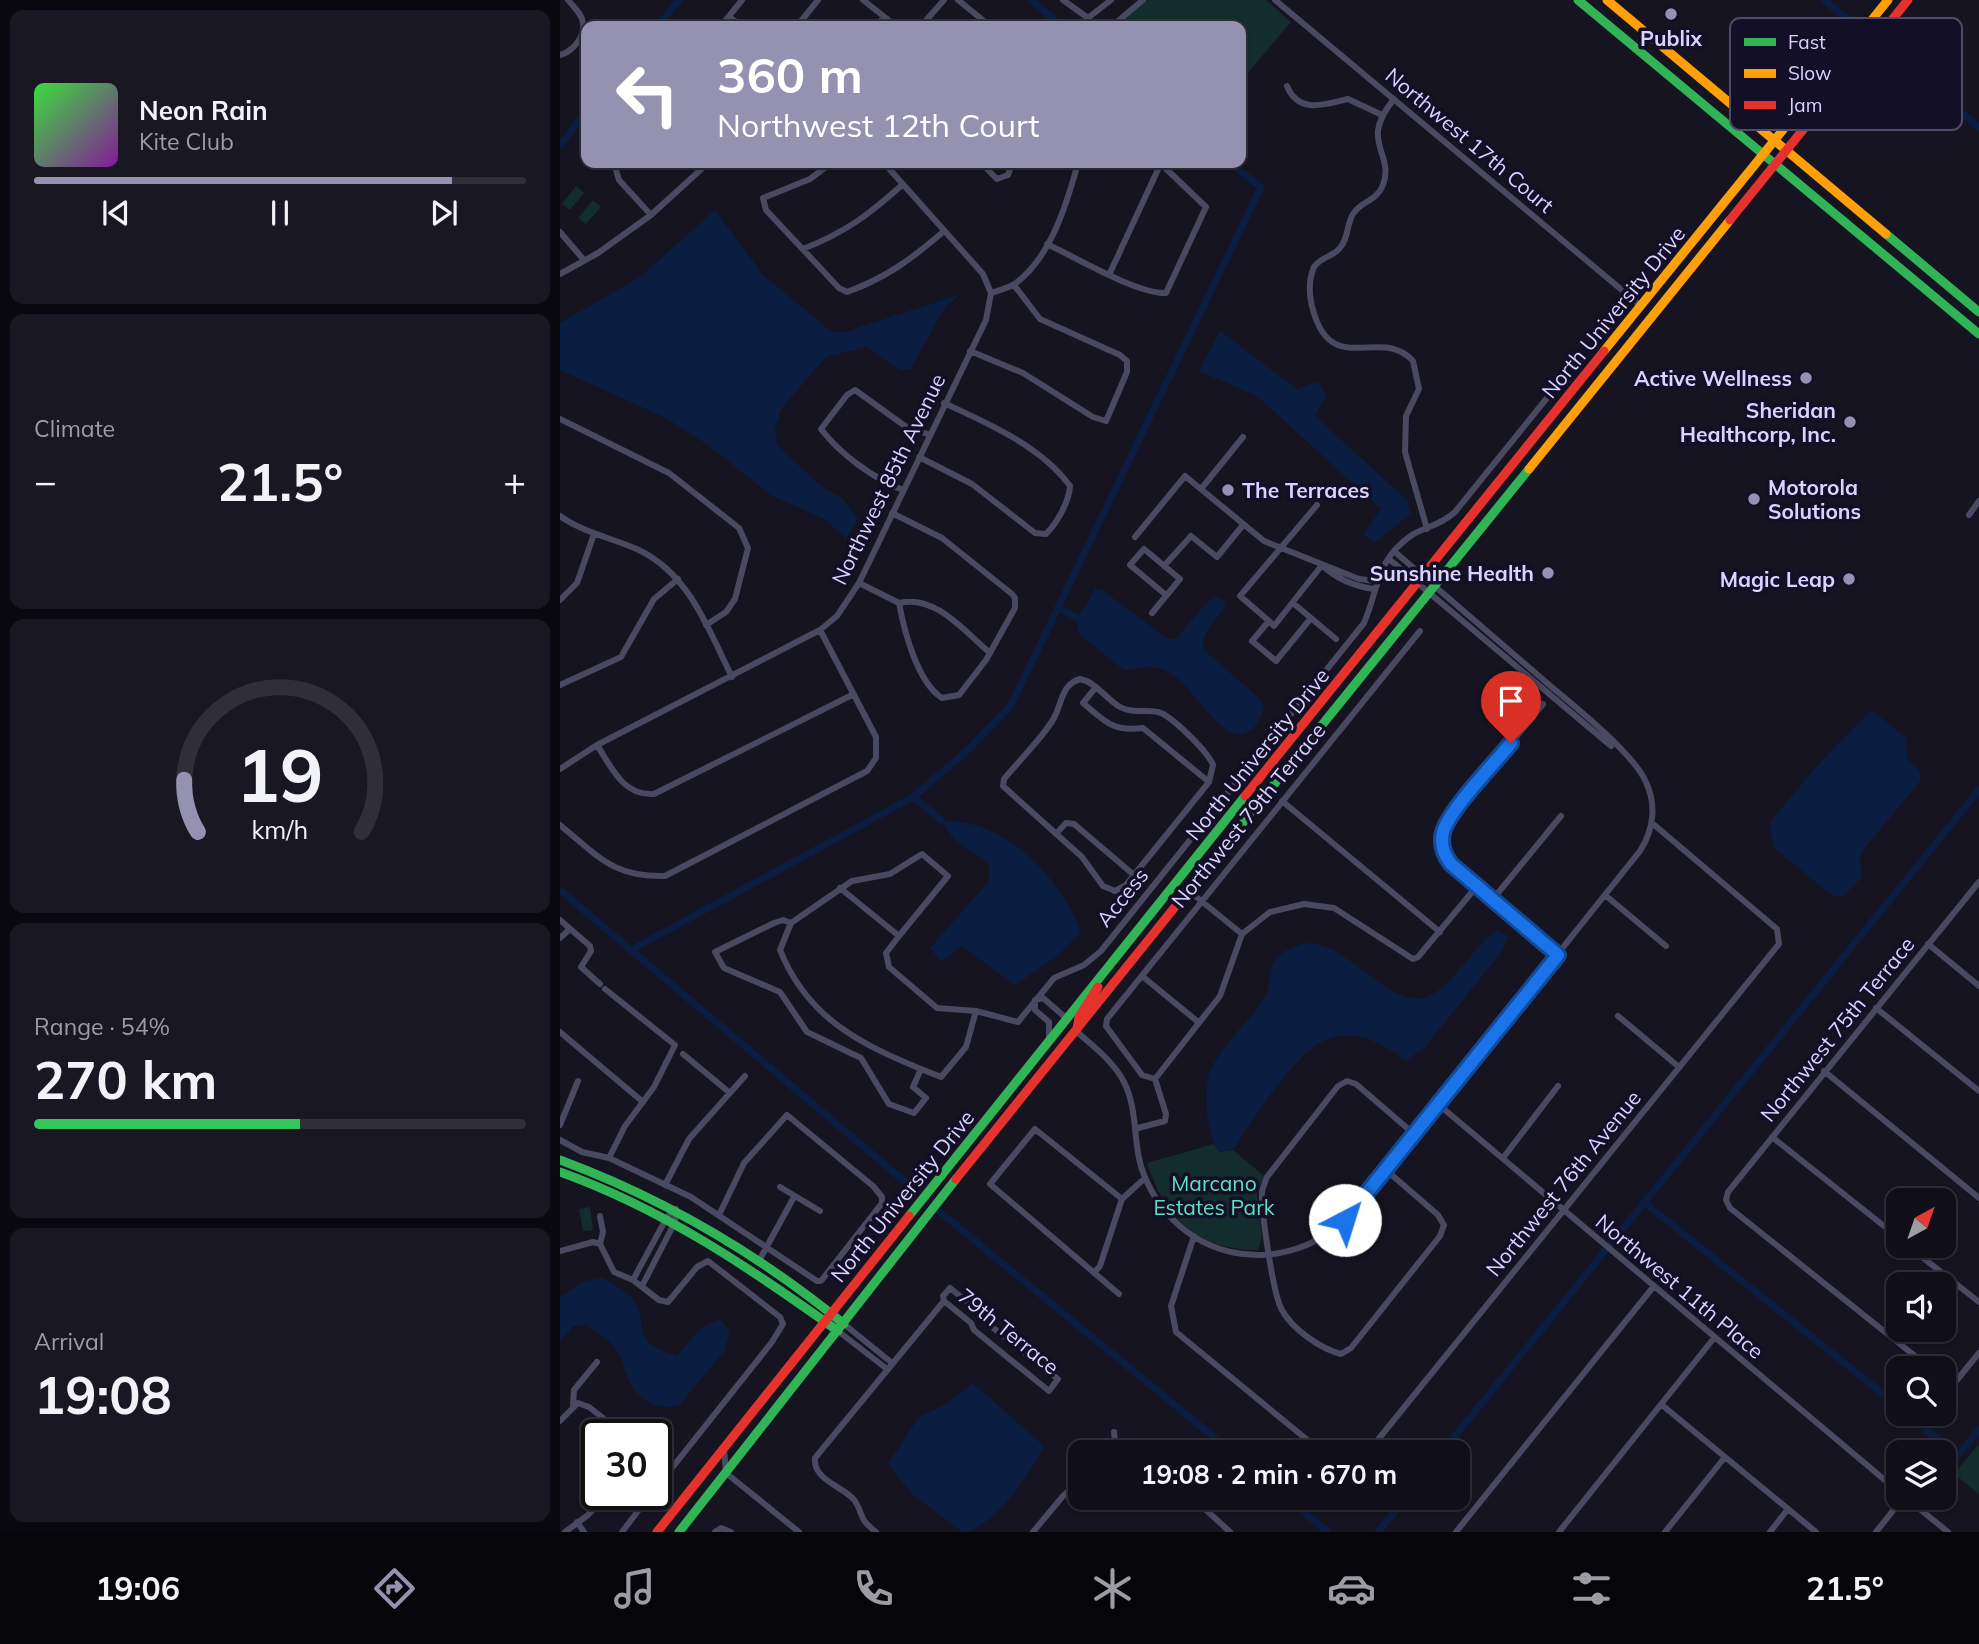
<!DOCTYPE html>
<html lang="en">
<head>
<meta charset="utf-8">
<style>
	:root { --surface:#100f19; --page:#191822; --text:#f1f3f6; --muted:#9c9ca2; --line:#302f38; --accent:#9591b1 }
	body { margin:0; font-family:Mulish,sans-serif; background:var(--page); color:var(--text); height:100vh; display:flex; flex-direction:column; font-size:26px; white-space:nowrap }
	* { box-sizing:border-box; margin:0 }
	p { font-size:23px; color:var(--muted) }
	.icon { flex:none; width:38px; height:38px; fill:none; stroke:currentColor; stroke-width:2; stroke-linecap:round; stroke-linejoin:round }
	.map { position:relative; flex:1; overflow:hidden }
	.panel { display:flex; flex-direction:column; gap:10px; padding:10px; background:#09080e; width:560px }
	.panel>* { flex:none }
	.guide { position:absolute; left:21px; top:21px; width:665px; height:147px; border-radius:14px; box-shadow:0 2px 5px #0004,0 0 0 2px var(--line); background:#9591b1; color:#fff; overflow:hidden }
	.needle { width:46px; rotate:40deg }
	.controls { position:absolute; left:1326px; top:1188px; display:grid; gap:14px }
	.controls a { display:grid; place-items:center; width:70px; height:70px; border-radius:14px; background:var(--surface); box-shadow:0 2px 5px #0004,0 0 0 2px var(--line); font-size:35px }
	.speed { position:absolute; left:21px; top:1419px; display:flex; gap:14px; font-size:35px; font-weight:700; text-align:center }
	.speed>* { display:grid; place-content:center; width:91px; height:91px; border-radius:50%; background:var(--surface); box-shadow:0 2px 5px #0004,0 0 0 2px var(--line); line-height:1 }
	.speed .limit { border:4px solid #111; border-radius:10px; background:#fff; color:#111 }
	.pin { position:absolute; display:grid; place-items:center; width:60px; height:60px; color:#fff; margin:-72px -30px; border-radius:50% 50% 50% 0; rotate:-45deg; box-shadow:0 0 7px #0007 }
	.pin .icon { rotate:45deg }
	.me { position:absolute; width:77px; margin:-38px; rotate:40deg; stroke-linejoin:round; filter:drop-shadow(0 0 5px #0008) }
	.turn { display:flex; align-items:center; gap:24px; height:147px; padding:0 21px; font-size:32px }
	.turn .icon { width:91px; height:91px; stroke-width:2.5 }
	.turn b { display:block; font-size:49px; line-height:60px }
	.big { font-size:52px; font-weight:700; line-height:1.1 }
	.panel .widget { flex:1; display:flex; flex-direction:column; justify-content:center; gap:10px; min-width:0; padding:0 24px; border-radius:14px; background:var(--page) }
	.panel .dial { align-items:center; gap:0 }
	.dial svg { height:182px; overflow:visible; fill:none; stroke:var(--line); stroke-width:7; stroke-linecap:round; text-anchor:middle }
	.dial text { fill:var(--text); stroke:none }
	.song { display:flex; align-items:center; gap:21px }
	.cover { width:84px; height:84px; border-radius:10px; background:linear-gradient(135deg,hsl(120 70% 55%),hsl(290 70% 35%)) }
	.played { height:7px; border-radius:4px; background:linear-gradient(90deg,var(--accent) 85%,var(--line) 85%) }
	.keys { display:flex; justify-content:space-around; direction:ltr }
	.heat { display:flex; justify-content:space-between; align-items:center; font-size:38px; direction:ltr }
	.charge { height:10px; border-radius:5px; background:linear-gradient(90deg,#34c759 54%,var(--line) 0) }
	.trip { position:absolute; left:508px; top:1440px; width:402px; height:70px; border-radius:14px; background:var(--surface); box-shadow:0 2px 5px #0004,0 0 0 2px var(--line); font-weight:700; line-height:70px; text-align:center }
	.dock { display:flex; height:112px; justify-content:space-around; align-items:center; background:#06060a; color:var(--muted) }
	.dock .icon { width:49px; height:49px }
	.dock .selected { color:var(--accent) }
	.dock b { font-size:32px; color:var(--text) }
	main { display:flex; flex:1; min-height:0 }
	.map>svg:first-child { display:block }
	.green { fill:#132c2d }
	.water { fill:#0b1e41 }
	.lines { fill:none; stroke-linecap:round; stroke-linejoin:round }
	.canal { stroke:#0b1e41; stroke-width:7 }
	.street { stroke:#4a4962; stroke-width:6 }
	.fast { stroke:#30b455; stroke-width:9 }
	.slow { stroke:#ff9f0a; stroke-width:9 }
	.jam { stroke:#e5322d; stroke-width:9 }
	.route-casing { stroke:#114b97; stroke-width:18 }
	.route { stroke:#1a73e8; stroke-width:12 }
	.poi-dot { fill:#9591b1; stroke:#130f26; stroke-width:2.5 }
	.labels { text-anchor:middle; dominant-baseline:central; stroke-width:7; stroke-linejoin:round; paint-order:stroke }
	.poi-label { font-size:21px; font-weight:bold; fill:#d9d4ff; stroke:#130f26; text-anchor:end }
	.street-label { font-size:21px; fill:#d9d4ff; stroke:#130f26 }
	.park-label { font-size:21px; fill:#5fe0c0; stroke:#130f26 }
	.key { fill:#130f26; stroke:#4e4a67; stroke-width:2 }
	.key-label { font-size:19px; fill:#d9d4ff }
</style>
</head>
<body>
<main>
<section class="panel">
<div class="widget">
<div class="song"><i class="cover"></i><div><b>Neon Rain</b><p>Kite Club</p></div></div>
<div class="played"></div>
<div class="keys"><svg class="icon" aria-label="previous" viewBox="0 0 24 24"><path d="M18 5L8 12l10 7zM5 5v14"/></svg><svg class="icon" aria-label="pause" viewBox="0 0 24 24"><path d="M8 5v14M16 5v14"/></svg><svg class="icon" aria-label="next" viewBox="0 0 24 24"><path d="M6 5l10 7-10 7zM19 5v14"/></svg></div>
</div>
<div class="widget"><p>Climate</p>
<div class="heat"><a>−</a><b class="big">21.5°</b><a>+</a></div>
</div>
<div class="widget dial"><svg viewBox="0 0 100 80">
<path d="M14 69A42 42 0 1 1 86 69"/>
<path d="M14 69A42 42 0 0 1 8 46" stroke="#9591b1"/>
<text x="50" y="56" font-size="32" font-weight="700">19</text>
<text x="50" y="72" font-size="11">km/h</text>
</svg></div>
<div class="widget"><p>Range · 54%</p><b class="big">270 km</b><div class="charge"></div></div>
<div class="widget"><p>Arrival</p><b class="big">19:08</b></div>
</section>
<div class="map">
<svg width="1419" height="1532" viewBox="0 0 1419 1532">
	<rect width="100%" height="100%" fill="#161421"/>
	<path class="green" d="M 588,0 L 706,0 L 731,22 L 681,81 L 681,26 L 555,26 Z
		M 16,186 L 24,193 L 10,210 L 2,204 Z
		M 33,200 L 41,207 L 26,224 L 18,218 Z
		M 654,1144 L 659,1152 L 673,1150 L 704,1176 L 697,1193 L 702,1238 L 698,1250 C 637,1250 605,1218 587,1163 Z
		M 30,1207 L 33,1230 L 23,1231 L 19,1209 Z
		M 35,1433 L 37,1447 L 29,1457 L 21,1451 Z
		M 1419,1444 L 1419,1494 L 1394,1474 Z"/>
	<path class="water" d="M 155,210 L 203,275 L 272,332 L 285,332 L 401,294 L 386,306 L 350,369 L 340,370 L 307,347 L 266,357 L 222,408 L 215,428 L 217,445 L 262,487 L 282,498 L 298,518 L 286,539 L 266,520 L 211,495 L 142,441 L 106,418 L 0,370 L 0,323 L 80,277 Z
		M 660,331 L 737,389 L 759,382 L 766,396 L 755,416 L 847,500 L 851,513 L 815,543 L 803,535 L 821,509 L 697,396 L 639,371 Z
		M 535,589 L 542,590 L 608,639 L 616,639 L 644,605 L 655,597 L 662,598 L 666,606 C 656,620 640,631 644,650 L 698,697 L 705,709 L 694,728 L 681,735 C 650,733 631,674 597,668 C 588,666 574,669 564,670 L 518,633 L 518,618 Z
		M 1311,710 L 1346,738 L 1347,759 L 1359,771 L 1361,780 L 1303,850 L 1299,861 L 1303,876 L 1281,898 L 1270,894 L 1214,848 L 1209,823 L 1255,768 Z
		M 381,820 C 393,822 407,822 418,826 C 463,840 505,888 521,932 L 497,956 L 455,985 L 402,946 L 381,962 L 370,948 L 429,881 L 429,865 L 394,839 Z
		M 937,930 L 948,936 L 943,950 L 865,1047 L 846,1061 C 826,1044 795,1028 767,1039 C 735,1052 692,1121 673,1150 L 659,1152 C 647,1132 644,1103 648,1080 C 652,1053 690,1022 705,997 C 712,985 708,969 717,957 C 724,950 741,943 751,943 C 789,945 826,1005 864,998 C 888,993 913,946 937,930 Z
		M 42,1278 C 51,1283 63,1289 70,1296 C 93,1321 65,1343 117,1355 L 143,1326 L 160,1320 L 170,1331 L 164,1351 L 120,1405 C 101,1412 80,1401 70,1383 C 64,1372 63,1357 55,1348 C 48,1338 35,1331 25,1324 L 13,1326 L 0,1342 L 0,1297 L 22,1282 Z
		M 413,1383 L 484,1446 C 472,1471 432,1531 402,1532 L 352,1494 L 328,1464 L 359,1417 L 386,1404 Z"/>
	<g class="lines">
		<path class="canal" d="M 471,0 L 502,26
			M 1264,0 L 1296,26
			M 98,26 L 119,0
			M 1321,47 L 1419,127
			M 0,145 L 26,113
			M 499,608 L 518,618
			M 353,797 L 381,820
			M 0,890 L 356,1191
			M 71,950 L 353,797 L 409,749 L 451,705 L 701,187 L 670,163
			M 1085,1203 L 1339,1407
			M 380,1212 L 672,1452
			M 1347,1414 L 1398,1455 L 1419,1430
			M 882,1452 L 1419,790
			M 727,1498 L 768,1532
			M 818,1532 L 846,1498"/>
		<path class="street" d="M 303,0 L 336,26
			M 398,0 L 430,26
			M 503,0 L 528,18 L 551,0
			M 715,0 L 1081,306
			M 169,17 L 182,26
			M 161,26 L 182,0
			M 237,26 L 258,0
			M 316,26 L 324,17
			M 361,26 L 384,0
			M 552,26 L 583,0
			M 0,55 C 14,51 27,35 22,19 C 20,12 12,5 8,0
			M 727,86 C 739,115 766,104 788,99 L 822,115
			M 834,99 C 798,143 835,152 823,185 C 817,201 801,201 793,214 C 786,225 789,239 779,249 C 772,257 761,257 754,267 C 748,281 749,296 753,310 C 772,379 821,325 853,361 L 859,389 L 846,416 L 845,452 L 867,529
			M 54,163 L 59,180 L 91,215
			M 271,163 L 250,179 L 203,198 L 206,210 L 279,288 L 287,292 C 326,278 353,258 384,231
			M 324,163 L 423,274 L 431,293
			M 425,167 L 437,179 L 448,175 L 452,163
			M 0,232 L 23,259
			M 487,244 C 515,257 577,294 606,293 L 646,207 L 600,163
			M 243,249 C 286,232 310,214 343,184
			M 0,274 L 38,253 L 91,215 L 148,163
			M 549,275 L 601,163
			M 431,293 C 439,290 449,288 456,283 C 491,257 507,203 518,163
			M 410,351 L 463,373 L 533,417 L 546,421 L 567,372 L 567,361 L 560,355 L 480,319 L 454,285
			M 0,419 L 109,473 L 179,528 L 188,548 L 175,599 L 166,612 L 146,625
			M 359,457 L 412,484 L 475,533 L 486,534 C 497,523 509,502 510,486 C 481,446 427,423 384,403
			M 641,489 L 683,437
			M 343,490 C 314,479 280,454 261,429 L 287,395 L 295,390 L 345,426 L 370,435
			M 1409,515 L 1419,501
			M 0,516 C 24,533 52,538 79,550 C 130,575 148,629 172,677
			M 575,537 L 625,476 L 704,541 L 799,579 L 815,581
			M 829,559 L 1051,746
			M 604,566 L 631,536 L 657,557 L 683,525
			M 763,566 C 778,580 794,586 813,589
			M 299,583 L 339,603 C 344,630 357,682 382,698 L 399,695 L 426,660 L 455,608 L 455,598 L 452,594 L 382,538 L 332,513
			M 0,600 L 17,583 L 34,534
			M 339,603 C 375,594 404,631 430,653
			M 733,603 L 776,639
			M 592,613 L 620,579 L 584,549 L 570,565 L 606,595
			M 751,618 L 716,661 L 692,641 L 709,621 L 680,596 L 757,505
			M 709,621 L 714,626 L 762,565
			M 520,679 C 536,682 546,699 560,707 C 572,714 585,709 598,712 C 611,715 648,752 653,765 L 649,782 L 566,885 L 555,891 L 543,886 L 522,857 L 443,786 L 444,779 C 457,763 489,731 496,714 C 502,700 503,684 520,679 Z
			M 0,685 L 61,657 L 94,599 L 118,579
			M 536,687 L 523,703 C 545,721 552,732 583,728 L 649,782
			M 983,704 L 889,820 L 882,842 L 891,864 L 998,955
			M 37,745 C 52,768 63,796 94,794 L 294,694
			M 0,769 L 37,745 L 260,630 L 277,616 L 299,583 L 426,320 L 431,293
			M 722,801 L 880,932
			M 0,825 C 39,857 53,877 105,876 L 307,771 L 316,758 L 316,737 L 260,630
			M 496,834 L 506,823 L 514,824 L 574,875
			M 280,888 L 339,936 L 326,953 L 329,967 L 377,1008 L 416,1011 L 458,1022 L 494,978 L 524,965 L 541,951 L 804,623 C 819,589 815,560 852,535 C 867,526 881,525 895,512 L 995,388
			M 629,891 L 682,934
			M 1045,895 L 1106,946
			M 933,899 L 1001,816
			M 0,920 L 30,946 L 31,951 L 21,967 L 40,984
			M 231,923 L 220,950 C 247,1017 298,1043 361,1069
			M 339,936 L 388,876 L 362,854 L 330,874 L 292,881 L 231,923 L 223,920 L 214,923 L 155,952 L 164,968 L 220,992 L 247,1032 L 301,1058 L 329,1104 L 354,1113 L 366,1098 L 353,1087 L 361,1069 L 381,1077 L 406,1047 L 416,1011
			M 0,938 L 10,929
			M 1368,944 L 1419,986
			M 582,976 L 637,1021
			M 45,989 L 115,1045 L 94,1087 L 65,1126 L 49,1158
			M 1316,1008 L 1419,1091
			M 1058,1016 L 1119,1067
			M 0,1032 L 83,1102
			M 517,1032 C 534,1047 553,1061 564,1082 C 579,1112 572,1146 584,1175 C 618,1260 718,1281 785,1220 L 1080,851 C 1094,829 1097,804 1085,780 C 1072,753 1018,709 994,689 C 941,643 888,598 835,552
			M 489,1037 L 489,1022 L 475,1010 L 475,1000 L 483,998 L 506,1018
			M 123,1054 L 170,1093
			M 1264,1071 L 1419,1198
			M 595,1079 L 582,1075 L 546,1026 L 547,1019 L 860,631
			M 595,1079 L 660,996 L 682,934 L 710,912 L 744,904 L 774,908 L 853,959 L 858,957 L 917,886
			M 879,1105 L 1339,1492
			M 0,1125 L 18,1081
			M 578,1128 L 605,1121 L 606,1114 L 595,1079
			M 1212,1137 L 1339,1238
			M 0,1140 L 22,1152 L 49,1158 L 131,1197 L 257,1281 L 261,1281 L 322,1203 L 322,1197 L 313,1186 L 227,1115 L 184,1163 L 159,1215
			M 943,1158 L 998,1086
			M 826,1170 L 878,1215 L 884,1225 L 880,1236 L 791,1348 L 781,1354 C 761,1349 732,1329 722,1310 C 713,1295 701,1210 702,1192 C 703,1187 705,1182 707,1177 L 778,1086 L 787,1081 L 796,1084 L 854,1134
			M 105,1185 L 129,1139 L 185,1076
			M 220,1187 L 260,1211
			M 40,1216 L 43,1232 L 40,1244
			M 634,1236 L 611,1306 L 616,1332 L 762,1452
			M 1348,1246 L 1419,1302
			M 0,1251 L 33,1242 L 40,1244 L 54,1272 L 73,1280 L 99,1300 L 108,1302 L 137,1267 L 148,1261 L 220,1317 L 223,1324 L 212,1342 L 96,1488
			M 200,1259 L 234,1197
			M 534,1273 L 540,1266 L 562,1199 L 585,1178
			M 73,1280 L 107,1217 L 116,1209
			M 82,1286 L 115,1222 L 116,1209
			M 559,1294 L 430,1184 L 475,1129 L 562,1199
			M 284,1324 L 332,1363
			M 278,1331 L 327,1369
			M 1370,1368 L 1170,1208 L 1166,1200 L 1168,1192 L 1419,882
			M 1384,1380 L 1397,1380 L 1419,1353
			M 13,1405 L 14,1390 L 37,1362
			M 1102,1405 L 1256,1532
			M 0,1421 L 18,1403 L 29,1407 L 65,1435
			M 554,1432 L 556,1452
			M 93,1435 L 99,1427
			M 164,1449 L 166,1473 L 239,1532
			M 808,1452 L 1219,944 L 1217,929 L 1092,823
			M 633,1498 L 670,1532
			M 1346,1498 L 1388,1532
			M 17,1522 L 24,1532
			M 5,1532 L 28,1515 L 47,1494
			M 62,1532 L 91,1494
			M 155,1532 L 161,1528 L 171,1532
			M 316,1532 C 297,1517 305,1517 295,1501 C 284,1486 253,1481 255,1458 L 384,1301 L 383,1296 L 390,1288 L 417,1310 L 423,1320 L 498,1379 L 489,1391 L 414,1330 L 411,1323 L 384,1301
			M 473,1532 L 503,1496 L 520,1481
			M 896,1532 L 1094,1286
			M 999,1532 L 1154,1338
			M 1105,1532 L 1165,1457
			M 1210,1532 L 1228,1509
			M 1316,1532 L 1343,1498"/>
		<path class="fast" d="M 1018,0 L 1419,334
			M 1326,234 L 1419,312
			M 635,882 L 969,469
			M 0,1160 C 105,1199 197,1253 284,1324
			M 0,1172 C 103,1209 190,1268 278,1331
			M 349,1216 L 685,796
			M 119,1532 L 396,1179"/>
		<path class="slow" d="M 1047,0 L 1326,234
			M 1044,351 L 1328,0
			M 969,469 L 1170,220"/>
		<path class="jam" d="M 1170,220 L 1348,0
			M 685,796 L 1044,351
			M 517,1029 L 519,1017 L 538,987
			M 396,1179 L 635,882
			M 97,1532 L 349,1216"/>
	</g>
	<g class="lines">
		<g class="route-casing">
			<path id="route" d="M 785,1220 L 998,955 L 891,864 C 884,855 880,844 883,832 C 890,809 934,764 951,743"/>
		</g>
		<use href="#route" class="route"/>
	</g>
	<g class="poi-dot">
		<circle cx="1111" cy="14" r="7"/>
		<circle cx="1246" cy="378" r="7"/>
		<circle cx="1290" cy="422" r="7"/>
		<circle cx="668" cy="490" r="7"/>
		<circle cx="1194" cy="499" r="7"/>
		<circle cx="988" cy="573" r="7"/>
		<circle cx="1289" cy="579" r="7"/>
	</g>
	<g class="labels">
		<g class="poi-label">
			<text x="1111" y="38" text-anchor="middle">Publix</text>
			<text x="1232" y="378">Active Wellness</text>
			<text x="1276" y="410">Sheridan<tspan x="1276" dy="24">Healthcorp, Inc.</tspan></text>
			<text x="1208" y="487" text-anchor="start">Motorola<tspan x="1208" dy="24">Solutions</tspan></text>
			<text x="682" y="490" text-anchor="start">The Terraces</text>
			<text x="974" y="573">Sunshine Health</text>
			<text x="1275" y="579">Magic Leap</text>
		</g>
		<g class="street-label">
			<text transform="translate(910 140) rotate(40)">Northwest 17th Court</text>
			<text transform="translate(1053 312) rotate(-51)">North University Drive</text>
			<text transform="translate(328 479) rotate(-64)">Northwest 85th Avenue</text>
			<text transform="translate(697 754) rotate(-51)">North University Drive</text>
			<text transform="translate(688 815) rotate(-51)">Northwest 79th Terrace</text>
			<text transform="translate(562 897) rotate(-51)">Access</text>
			<text transform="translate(1277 1029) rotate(-51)">Northwest 75th Terrace</text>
			<text transform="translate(1003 1183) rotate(-51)">Northwest 76th Avenue</text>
			<text transform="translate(342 1196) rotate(-51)">North University Drive</text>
			<text transform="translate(1120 1286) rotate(40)">Northwest 11th Place</text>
			<text transform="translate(449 1331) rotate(39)">79th Terrace</text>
		</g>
		<g class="park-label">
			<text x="654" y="1183">Marcano<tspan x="654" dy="24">Estates Park</tspan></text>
		</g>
	</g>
	<rect x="1170" y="18" width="232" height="112" rx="10" class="key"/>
	<rect x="1184" y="38" width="32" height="8" fill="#30b455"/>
	<rect x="1184" y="69" width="32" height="9" fill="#ff9f0a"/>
	<rect x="1184" y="101" width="32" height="8" fill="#e5322d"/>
	<g class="key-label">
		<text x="1228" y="49">Fast</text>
		<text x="1228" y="80">Slow</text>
		<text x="1228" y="112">Jam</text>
	</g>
</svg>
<div class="controls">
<a><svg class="needle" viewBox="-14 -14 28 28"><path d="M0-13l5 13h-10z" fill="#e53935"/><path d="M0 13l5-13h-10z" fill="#9c9ca2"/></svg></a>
<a><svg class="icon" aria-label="sound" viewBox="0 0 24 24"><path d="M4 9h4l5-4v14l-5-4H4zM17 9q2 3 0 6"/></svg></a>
<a><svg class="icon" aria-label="search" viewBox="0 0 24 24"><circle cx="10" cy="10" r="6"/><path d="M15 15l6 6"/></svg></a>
<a><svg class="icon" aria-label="layers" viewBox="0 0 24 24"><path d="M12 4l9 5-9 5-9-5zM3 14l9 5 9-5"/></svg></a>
</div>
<div class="speed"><div class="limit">30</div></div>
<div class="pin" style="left:951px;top:743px;background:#d93025"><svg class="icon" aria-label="arrive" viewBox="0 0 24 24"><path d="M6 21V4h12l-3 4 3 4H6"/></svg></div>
<svg class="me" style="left:785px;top:1220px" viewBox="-20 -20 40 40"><circle r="19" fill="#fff"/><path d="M0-13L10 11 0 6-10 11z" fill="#1a73e8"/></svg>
<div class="trip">19:08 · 2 min · 670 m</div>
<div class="guide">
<div class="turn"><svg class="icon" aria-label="left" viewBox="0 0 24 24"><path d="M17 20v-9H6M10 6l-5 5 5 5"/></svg><div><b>360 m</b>Northwest 12th Court</div></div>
</div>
</div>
</main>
<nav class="dock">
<b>19:06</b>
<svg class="icon selected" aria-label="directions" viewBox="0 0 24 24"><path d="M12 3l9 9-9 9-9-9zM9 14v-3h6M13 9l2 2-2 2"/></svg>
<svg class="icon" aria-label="music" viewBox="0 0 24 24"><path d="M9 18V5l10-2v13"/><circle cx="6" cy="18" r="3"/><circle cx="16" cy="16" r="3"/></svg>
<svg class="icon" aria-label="phone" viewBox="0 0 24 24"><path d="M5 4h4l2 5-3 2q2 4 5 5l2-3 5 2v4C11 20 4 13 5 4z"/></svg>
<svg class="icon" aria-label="climate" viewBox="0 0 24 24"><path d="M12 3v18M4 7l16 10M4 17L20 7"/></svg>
<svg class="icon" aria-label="car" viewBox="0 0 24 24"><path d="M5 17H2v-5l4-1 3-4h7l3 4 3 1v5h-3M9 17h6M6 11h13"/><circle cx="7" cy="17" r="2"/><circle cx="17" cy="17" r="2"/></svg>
<svg class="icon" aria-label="filters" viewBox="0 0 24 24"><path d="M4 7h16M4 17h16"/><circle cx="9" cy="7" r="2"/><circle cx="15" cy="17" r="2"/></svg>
<b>21.5°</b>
</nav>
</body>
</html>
